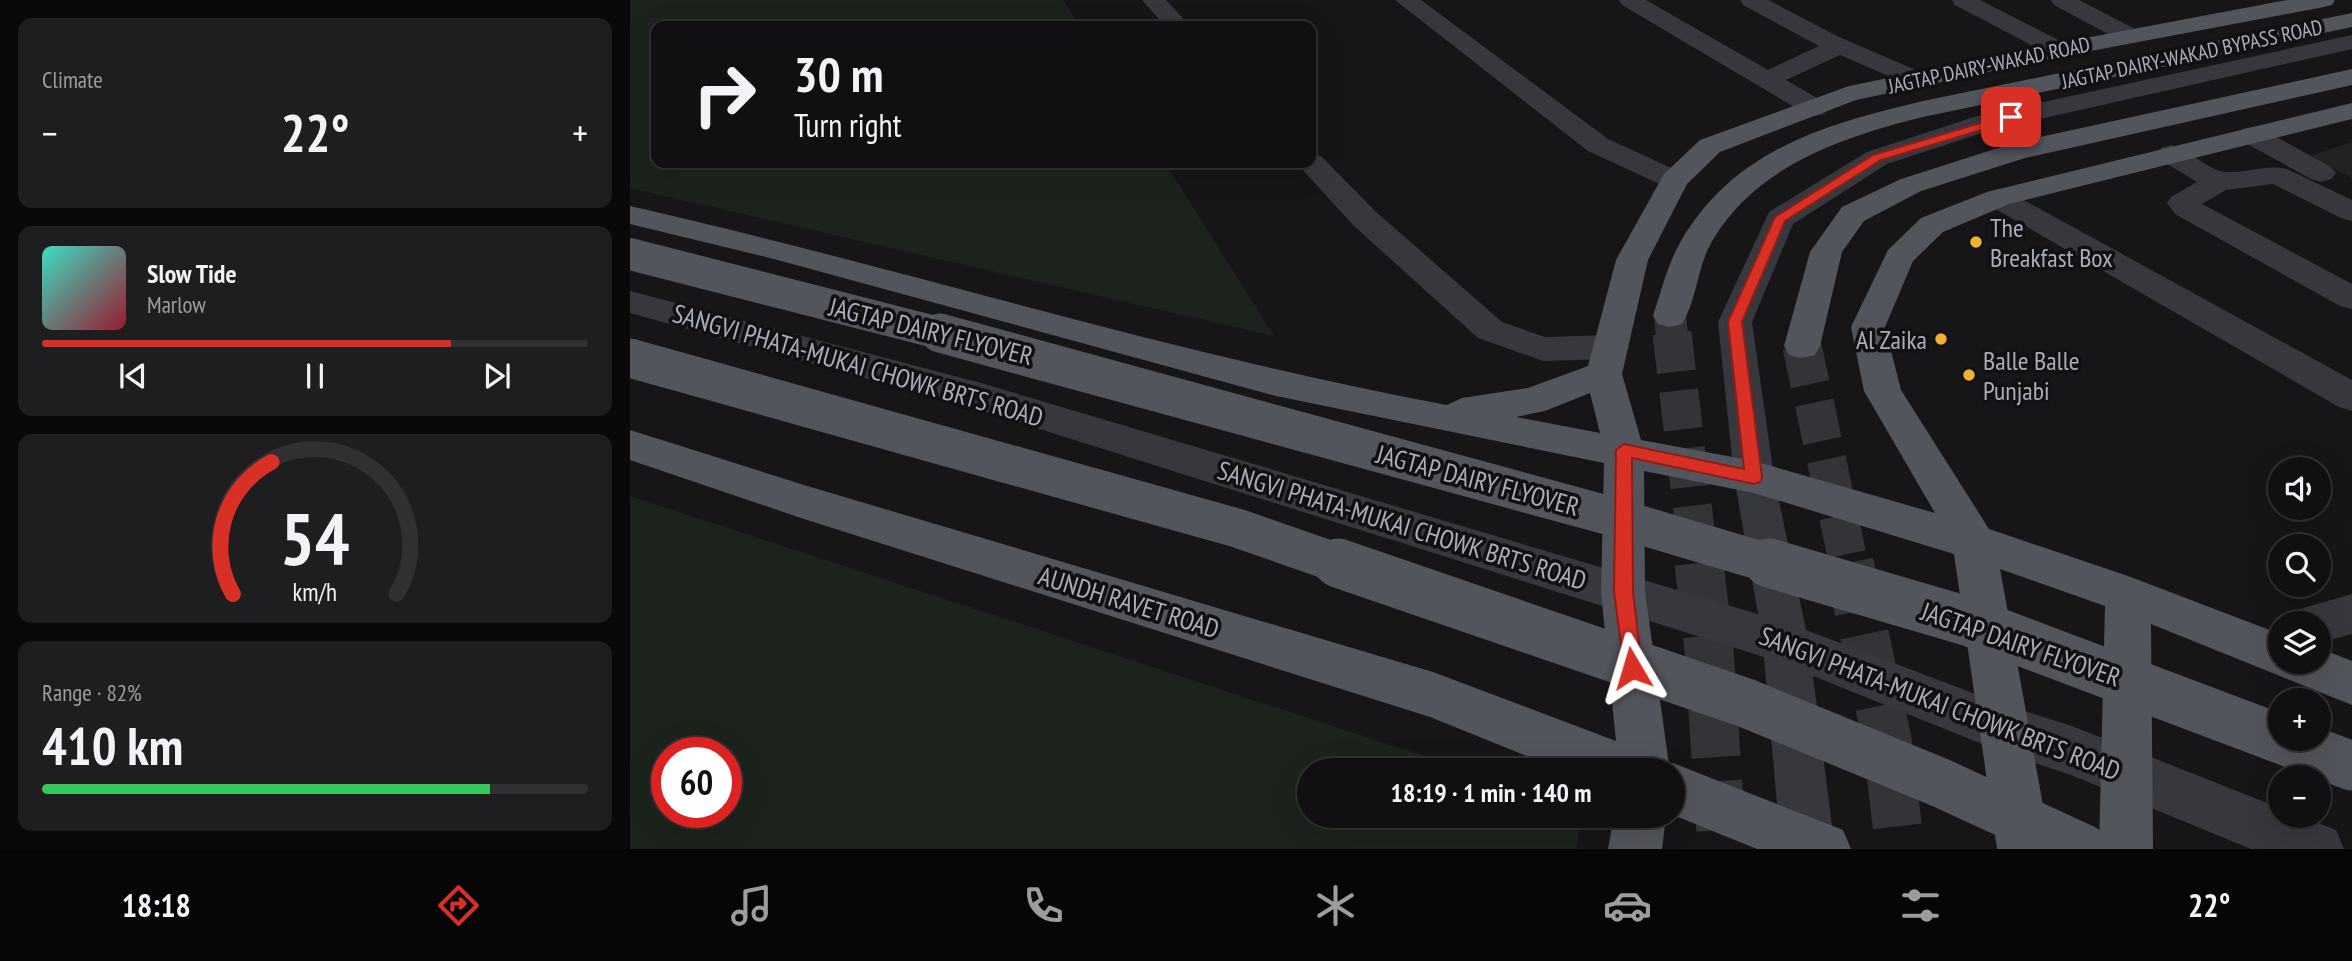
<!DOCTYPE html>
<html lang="en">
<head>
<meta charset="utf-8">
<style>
	:root { --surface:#101012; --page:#1e1e20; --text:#f1f3f6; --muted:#9c9d9f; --line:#303032; --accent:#d93025 }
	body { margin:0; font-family:"PT Sans Narrow",sans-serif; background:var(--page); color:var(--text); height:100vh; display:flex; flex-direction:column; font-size:26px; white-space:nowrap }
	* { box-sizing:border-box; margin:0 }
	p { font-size:23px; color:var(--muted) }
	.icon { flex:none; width:38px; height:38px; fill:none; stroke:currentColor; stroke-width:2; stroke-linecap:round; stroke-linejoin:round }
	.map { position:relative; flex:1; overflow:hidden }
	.panel { display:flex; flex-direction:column; gap:18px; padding:18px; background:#09090a; width:630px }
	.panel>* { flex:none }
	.guide { position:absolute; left:21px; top:21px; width:665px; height:147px; border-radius:14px; box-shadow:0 7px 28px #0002,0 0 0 2px var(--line); background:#101012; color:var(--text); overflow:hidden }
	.buttons { position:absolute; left:1638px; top:457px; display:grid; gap:14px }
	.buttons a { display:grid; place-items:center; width:63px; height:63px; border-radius:50%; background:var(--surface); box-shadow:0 7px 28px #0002,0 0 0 2px var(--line); font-size:35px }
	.speed { position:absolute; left:21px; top:737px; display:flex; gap:14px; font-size:35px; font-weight:700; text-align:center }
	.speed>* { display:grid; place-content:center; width:91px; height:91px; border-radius:50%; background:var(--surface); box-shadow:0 7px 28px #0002,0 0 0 2px var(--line); line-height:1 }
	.speed .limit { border:10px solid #d22; background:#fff; color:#111 }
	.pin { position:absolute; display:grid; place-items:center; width:60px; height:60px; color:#fff; margin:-30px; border-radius:14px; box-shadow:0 4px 10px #0006 }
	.me { position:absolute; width:77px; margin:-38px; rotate:353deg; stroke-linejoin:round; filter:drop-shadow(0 0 5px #0008) }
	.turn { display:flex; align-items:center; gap:24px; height:147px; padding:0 28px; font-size:32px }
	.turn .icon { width:91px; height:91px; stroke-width:2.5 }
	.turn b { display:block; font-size:49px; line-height:60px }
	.big { font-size:52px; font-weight:600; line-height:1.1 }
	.panel .widget { flex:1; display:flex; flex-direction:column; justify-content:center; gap:10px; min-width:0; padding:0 24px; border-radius:14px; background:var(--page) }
	.panel .dial { align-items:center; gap:0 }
	.dial svg { height:182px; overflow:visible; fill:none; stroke:var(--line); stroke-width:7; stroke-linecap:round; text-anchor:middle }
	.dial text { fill:var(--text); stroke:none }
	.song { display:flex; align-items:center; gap:21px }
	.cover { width:84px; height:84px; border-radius:10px; background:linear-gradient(135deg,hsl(170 70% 55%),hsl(350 70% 35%)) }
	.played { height:7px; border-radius:4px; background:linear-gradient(90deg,var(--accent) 75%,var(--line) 75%) }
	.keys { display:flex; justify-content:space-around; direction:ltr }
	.heat { display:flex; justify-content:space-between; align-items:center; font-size:38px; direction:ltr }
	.charge { height:10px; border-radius:5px; background:linear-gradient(90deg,#34c759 82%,var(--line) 0) }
	.trip { position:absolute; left:667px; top:758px; width:388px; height:70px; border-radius:35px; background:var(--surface); box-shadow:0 7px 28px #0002,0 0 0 2px var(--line); font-weight:600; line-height:70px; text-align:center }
	.dock { display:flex; height:112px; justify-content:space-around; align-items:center; background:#060607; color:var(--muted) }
	.dock .icon { width:49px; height:49px }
	.dock .active { color:var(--accent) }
	.dock b { font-size:32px; color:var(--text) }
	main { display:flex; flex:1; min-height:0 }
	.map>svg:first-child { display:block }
	.built { fill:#222225 }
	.green { fill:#1c231d; fill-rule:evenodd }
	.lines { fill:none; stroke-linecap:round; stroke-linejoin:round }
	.major-tunnel-far2 { stroke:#333438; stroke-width:32; stroke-dasharray:32 16; stroke-linecap:butt }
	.major-tunnel-far1 { stroke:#333438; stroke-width:39; stroke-dasharray:39 19; stroke-linecap:butt }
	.major-tunnel { stroke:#333438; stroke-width:49; stroke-dasharray:49 24; stroke-linecap:butt }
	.minor { fill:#37383d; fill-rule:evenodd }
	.major { fill:#53555c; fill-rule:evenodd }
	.major-bridge-far2 { stroke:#53555c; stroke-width:32 }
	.major-bridge-far1 { stroke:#53555c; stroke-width:39 }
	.major-bridge { stroke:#53555c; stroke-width:49 }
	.route { fill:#d93025; stroke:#8d1f18; stroke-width:2 }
	.poi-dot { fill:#f2b134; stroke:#111113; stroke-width:2.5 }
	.labels { text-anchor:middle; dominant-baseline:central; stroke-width:7; stroke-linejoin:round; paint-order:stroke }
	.far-street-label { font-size:21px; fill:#a8adb8; stroke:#111113 }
	.poi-label { font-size:26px; fill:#a8adb8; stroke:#111113; text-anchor:start }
	.street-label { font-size:26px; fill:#a8adb8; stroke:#111113 }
</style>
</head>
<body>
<main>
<section class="panel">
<div class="widget"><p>Climate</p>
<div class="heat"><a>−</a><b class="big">22°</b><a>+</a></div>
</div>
<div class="widget">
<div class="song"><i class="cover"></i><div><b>Slow Tide</b><p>Marlow</p></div></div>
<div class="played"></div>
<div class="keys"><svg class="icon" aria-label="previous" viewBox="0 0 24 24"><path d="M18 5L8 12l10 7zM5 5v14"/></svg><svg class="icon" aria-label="pause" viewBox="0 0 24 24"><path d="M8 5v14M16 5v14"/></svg><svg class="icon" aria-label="next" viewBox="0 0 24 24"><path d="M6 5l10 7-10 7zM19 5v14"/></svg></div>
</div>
<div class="widget dial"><svg viewBox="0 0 100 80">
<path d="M14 69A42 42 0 1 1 86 69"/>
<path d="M14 69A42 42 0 0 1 31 11" stroke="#d93025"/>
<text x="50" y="56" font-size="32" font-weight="700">54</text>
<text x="50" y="72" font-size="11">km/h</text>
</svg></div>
<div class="widget"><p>Range · 82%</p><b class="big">410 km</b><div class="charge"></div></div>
</section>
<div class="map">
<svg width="1722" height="849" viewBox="0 0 1722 849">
	<rect width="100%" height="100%" fill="#161618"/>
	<path class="built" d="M 1722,142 L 1722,178 L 1680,156 Z"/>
	<path class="green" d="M 0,0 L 433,0 L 450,26 L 26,26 L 26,163 L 535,163 L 644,336 L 0,188 Z
		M 0,496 L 837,770 L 679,770 L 679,816 L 952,816 L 946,849 L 0,849 ZM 37,752 L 96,752 L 96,812 L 37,812 Z"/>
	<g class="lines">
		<path class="major-tunnel-far2" d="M 1040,316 L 1042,335"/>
		<path class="major-tunnel-far1" d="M 1042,333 L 1069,565
			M 1172,346 L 1219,565"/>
		<path class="major-tunnel" d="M 1069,563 L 1079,650 L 1092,849
			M 1219,563 L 1257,740 L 1270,849"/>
		<path class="minor" d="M 512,0 L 536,0 L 560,26 L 535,26 Z
			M 765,0 L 791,0 L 978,139 L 1054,174 L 1059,180 L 1054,186 L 1044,189 L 1034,186 L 958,151 Z
			M 989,0 L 1016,0 L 1138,70 L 1189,46 L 1113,5 L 1110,0 L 1138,0 L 1207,36 L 1295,74 L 1299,79 L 1295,84 L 1286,87 L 1277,84 L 1210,55 L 1156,80 L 1194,102 L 1198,108 L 1194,114 L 1185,116 L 1176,114 L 992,5 Z
			M 1322,0 L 1350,0 L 1438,45 L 1441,50 L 1438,55 L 1429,57 L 1420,55 L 1325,5 Z
			M 1421,0 L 1449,0 L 1509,31 L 1512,36 L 1509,41 L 1500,43 L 1491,41 L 1424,5 Z
			M 1722,35 L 1722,49 L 1361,130 L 1257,164 L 1163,224 L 1122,322 L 1144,477 L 1176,630 L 1372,704 L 1442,726 L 1650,808 L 1650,816 C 1671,816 1687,822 1706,830 L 1714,849 L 1621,849 L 1441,775 L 1372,752 L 1183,676 L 1205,849 L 1151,849 L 1134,657 L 346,409 L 0,313 L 0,291 L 351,383 L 1128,614 L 1104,477 L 1088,322 L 1139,212 L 1237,152 L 1344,117 Z
			M 1622,127 L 1632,129 L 1701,167 L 1706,173 L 1701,179 L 1691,182 L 1681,179 L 1612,141 L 1608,135 L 1612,129 Z
			M 1541,145 C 1559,150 1581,172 1596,172 C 1617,173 1637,164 1657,169 L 1722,200 L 1722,221 L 1711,218 L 1643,184 L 1596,190 L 1572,204 L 1722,284 L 1722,309 L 1710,306 L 1545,214 L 1537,203 L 1541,197 L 1567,182 L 1531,160 L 1527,154 L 1531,148 Z
			M 681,153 L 691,156 L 745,211 L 872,322 L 915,337 L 981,335 L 994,338 L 999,347 L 994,356 L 981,359 L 913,361 L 848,338 L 723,225 L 671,168 L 667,163 L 681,163 Z
			M 1368,189 L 1379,192 L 1722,380 L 1722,411 L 1709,407 L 1357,204 L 1353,198 L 1357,192 Z
			M 1722,594 L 1722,634 L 1689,643 L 1689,623 L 1663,623 L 1670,609 Z"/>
		<path class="major" d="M 1657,0 L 1705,0 L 1702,5 L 1694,7 L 1429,57 L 1226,100 L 1090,152 L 1057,184 L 1018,260 L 992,374 L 1011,440 L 1124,461 L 1305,513 L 1234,391 L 1221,327 L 1258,250 L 1291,218 L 1357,192 L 1722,103 L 1722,119 L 1379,204 L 1313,232 L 1283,261 L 1255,327 L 1271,390 L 1359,529 L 1498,576 L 1650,634 L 1650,662 L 1689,662 L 1689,648 L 1722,661 L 1722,705 L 1521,624 L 1523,849 L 1469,849 L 1475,606 L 1370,569 L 1421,849 L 1367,849 L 1324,554 L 1124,493 L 1014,471 L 1015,592 L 1039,765 L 1043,763 L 1213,830 L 1221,849 L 1127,849 L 1043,815 L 1043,770 L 931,770 L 800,717 L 174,519 L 0,460 L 0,430 L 174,485 L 803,672 L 986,741 L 971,592 L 974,463 L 646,396 L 144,259 L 0,224 L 0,206 C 273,268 542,354 817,405 L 832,398 L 898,388 L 958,366 L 986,260 L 1034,174 L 1070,140 L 1219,86 L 1429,43 ZM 960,393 L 970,433 L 886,417 L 915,411 Z
			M 1722,13 L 1722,27 L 1293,117 C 1212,137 1125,166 1081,243 C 1067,268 1067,300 1052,324 L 1040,327 L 1028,324 L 1023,316 C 1031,292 1038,263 1051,241 C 1105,149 1196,124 1293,101 Z
			M 1722,69 L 1722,85 L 1395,158 L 1291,191 L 1234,221 L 1212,252 L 1190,346 L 1185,355 L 1172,358 L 1159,355 L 1154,346 L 1180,252 L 1212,207 L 1271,179 L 1387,142 Z
			M 984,816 L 1036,816 L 1032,849 L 978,849 Z"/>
		<path class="major-bridge-far2" d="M 0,254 L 317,335"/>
		<path class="major-bridge-far1" d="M 310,333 L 973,514 L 1145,565
			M 0,358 L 607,528 L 713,565"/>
		<path class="major-bridge" d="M 708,563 L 1116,703 L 1311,783 L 1454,849
			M 1139,563 L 1340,622 L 1722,766"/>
	</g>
	<path class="route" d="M 1381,114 L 1387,117 L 1385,120 L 1251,160 L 1155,221 L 1112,322 L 1132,477 L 1130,482 L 1124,484 L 1002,458 L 1003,592 L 1012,668 L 1009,675 L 1002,678 L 995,675 L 984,592 L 986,450 L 994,444 L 1114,469 L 1098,322 L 1145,217 L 1243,155 Z"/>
	<g class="poi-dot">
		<circle cx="1346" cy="242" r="7"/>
		<circle cx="1311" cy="339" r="7"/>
		<circle cx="1339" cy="375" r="7"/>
	</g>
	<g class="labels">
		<g class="far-street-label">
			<text transform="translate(1562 54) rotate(-12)">JAGTAP DAIRY-WAKAD BYPASS ROAD</text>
			<text transform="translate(1359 65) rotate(-12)">JAGTAP DAIRY-WAKAD ROAD</text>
		</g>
		<g class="poi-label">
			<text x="1360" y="227">The<tspan x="1360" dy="30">Breakfast Box</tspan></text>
			<text x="1297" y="339" text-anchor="end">Al Zaika</text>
			<text x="1353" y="360">Balle Balle<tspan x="1353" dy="30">Punjabi</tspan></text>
		</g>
		<g class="street-label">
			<text transform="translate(301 331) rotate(14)">JAGTAP DAIRY FLYOVER</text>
			<text transform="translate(228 365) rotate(16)">SANGVI PHATA-MUKAI CHOWK BRTS ROAD</text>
			<text transform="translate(848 480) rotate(15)">JAGTAP DAIRY FLYOVER</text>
			<text transform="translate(772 525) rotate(17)">SANGVI PHATA-MUKAI CHOWK BRTS ROAD</text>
			<text transform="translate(499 602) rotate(17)">AUNDH RAVET ROAD</text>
			<text transform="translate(1391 644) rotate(19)">JAGTAP DAIRY FLYOVER</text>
			<text transform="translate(1310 703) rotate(21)">SANGVI PHATA-MUKAI CHOWK BRTS ROAD</text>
		</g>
	</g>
</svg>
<div class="buttons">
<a><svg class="icon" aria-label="sound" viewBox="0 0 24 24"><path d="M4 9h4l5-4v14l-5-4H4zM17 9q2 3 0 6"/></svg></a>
<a><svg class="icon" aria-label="search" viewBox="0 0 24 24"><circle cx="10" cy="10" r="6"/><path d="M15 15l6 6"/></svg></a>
<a><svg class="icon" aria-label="layers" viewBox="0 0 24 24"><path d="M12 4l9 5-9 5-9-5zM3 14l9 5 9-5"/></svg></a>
<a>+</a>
<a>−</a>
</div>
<div class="speed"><div class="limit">60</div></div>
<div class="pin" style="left:1381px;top:117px;background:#d93025"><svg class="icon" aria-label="arrive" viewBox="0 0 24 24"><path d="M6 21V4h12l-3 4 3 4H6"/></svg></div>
<svg class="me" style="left:1002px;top:668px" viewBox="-20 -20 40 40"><path d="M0-17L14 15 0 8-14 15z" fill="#d93025" stroke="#fff" stroke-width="4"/></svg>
<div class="trip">18:19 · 1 min · 140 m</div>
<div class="guide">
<div class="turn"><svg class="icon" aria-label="right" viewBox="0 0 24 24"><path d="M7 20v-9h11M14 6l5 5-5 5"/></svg><div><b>30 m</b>Turn right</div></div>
</div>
</div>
</main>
<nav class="dock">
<b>18:18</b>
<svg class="icon active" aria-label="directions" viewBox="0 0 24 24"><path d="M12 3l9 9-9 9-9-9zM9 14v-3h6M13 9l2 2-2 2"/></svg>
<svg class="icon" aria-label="music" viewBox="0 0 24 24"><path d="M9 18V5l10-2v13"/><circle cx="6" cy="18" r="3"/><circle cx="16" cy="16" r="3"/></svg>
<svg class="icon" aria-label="phone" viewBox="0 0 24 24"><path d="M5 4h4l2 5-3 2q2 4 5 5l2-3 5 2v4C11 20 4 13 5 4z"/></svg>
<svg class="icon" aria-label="climate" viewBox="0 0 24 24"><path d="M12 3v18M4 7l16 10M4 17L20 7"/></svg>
<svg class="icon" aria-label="car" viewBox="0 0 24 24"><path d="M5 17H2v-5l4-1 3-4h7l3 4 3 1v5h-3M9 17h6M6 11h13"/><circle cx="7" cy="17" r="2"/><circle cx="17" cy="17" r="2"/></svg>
<svg class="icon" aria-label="filters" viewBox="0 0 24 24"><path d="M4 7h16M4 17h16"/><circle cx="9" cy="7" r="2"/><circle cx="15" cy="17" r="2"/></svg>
<b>22°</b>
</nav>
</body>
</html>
